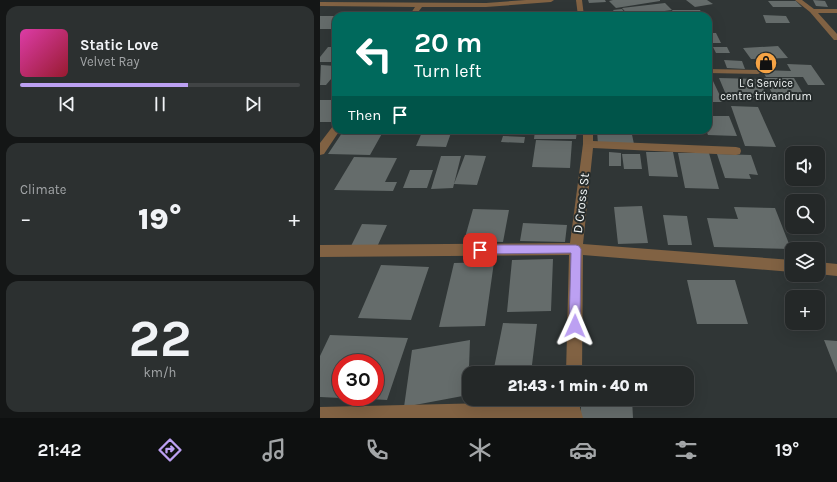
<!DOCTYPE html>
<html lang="en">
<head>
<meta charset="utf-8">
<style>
	:root { --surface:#242828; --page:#2c3030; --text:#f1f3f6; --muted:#a3a6a8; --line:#414445; --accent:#bca0f2 }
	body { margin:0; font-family:Karla,sans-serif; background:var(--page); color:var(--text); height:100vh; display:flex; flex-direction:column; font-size:15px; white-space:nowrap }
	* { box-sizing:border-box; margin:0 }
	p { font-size:13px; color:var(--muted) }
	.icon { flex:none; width:22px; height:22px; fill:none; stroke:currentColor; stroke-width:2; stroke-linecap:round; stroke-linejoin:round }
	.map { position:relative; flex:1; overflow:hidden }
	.drawer { display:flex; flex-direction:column; gap:6px; padding:6px; background:#141616; width:320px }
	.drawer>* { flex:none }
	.hud { position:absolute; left:12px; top:12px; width:380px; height:122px; border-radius:12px; box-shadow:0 4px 16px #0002,0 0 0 1px var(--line); background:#00695c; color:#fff; overflow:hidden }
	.controls { position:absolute; left:465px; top:146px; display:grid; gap:8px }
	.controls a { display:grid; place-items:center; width:40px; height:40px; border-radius:8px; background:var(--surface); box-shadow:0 4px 16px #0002,0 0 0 1px var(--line); font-size:20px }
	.speed { position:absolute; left:12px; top:354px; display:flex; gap:8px; font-size:20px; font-weight:700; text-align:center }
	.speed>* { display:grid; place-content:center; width:52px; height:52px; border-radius:50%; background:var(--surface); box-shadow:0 4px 16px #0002,0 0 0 1px var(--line); line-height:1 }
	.speed .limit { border:6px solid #d22; background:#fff; color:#111 }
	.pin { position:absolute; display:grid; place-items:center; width:34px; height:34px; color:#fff; margin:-17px; border-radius:8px; box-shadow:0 2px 6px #0006 }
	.me { position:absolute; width:44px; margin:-22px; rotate:1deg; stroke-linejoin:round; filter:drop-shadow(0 0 3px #0008) }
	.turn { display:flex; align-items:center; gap:14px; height:84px; padding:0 16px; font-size:18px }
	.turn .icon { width:52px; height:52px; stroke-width:2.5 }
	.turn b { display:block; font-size:28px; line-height:34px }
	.then { display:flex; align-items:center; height:38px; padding:0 16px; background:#0003; gap:8px; font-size:15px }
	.big { font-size:30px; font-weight:800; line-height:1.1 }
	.drawer .card { flex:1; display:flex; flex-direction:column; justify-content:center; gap:6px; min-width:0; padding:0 14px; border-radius:12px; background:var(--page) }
	.drawer .dial { align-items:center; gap:0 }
	.dial b { font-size:52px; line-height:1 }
	.song { display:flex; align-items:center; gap:12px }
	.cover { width:48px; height:48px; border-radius:6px; background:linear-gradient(135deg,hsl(320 70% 55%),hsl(350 70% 35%)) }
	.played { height:4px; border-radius:2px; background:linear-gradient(90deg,var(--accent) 60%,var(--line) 60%) }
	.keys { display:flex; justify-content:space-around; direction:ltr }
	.heat { display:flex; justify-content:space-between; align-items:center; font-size:22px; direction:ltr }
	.trip { position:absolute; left:142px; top:366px; width:232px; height:40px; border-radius:12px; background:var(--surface); box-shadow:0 4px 16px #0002,0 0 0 1px var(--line); font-weight:800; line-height:40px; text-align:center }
	.tabs { display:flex; height:64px; justify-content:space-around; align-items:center; background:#0e1010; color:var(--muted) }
	.tabs .icon { width:28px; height:28px }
	.tabs .selected { color:var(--accent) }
	.tabs b { font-size:18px; color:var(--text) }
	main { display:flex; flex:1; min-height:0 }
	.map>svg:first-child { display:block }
	.building { fill:#656c6b }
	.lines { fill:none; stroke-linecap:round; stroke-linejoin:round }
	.minor { fill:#816243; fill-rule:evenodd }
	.route { fill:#bca0f2; stroke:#7a689d }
	.labels { text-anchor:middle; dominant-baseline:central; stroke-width:4; stroke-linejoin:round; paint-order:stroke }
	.far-poi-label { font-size:11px; fill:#f0f4f4; stroke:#262c2c }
	.street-label { font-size:13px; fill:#f0f4f4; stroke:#262c2c }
</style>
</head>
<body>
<main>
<section class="drawer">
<div class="card">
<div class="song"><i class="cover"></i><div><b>Static Love</b><p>Velvet Ray</p></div></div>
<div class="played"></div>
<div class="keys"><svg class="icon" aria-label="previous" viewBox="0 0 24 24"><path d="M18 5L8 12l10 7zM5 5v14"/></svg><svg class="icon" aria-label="pause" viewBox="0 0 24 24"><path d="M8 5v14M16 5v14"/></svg><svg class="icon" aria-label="next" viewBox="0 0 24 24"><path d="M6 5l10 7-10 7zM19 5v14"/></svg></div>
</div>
<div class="card"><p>Climate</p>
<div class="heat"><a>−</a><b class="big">19°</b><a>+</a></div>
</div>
<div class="card dial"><b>22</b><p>km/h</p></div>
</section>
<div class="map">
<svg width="517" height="418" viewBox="0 0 517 418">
	<rect width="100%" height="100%" fill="#303636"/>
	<path class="building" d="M 268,0 L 285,0 L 286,2 L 269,3 Z
		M 293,0 L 340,0 L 340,1 L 296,8 L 289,1 Z
		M 366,0 L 387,0 L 393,4 L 375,7 Z
		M 493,0 L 505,1 L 508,7 L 496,6 Z
		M 448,1 L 476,1 L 482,7 L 453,7 Z
		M 345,3 L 352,10 L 322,14 L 324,16 L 309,16 L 302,8 Z
		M 302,9 L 307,16 L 297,16 L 293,10 Z
		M 352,10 L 380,10 L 384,16 L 355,16 Z
		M 43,11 L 60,11 L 55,16 L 38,16 Z
		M 63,12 L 90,13 L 87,16 L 59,16 Z
		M 443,15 L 466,16 L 470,23 L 446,23 Z
		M 0,16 L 16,16 L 16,29 L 0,29 Z
		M 388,33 L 396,33 L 401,43 L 388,43 Z
		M 458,46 L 468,58 L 431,59 L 423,48 Z
		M 8,47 L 16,47 L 16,62 L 0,62 L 0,57 Z
		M 393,47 L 407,47 L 410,53 L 396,53 Z
		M 404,60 L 422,61 L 425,69 L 407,68 Z
		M 467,64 L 491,65 L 505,85 L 488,85 L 483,77 L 446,77 L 442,70 L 471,71 Z
		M 1,65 L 16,66 L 16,73 L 6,85 L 0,85 Z
		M 399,78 L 438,79 L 448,98 L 407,97 Z
		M 444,78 L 474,78 L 484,95 L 453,95 Z
		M 388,81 L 393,81 L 403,102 L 388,102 Z
		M 0,100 L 16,100 L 16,122 L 0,122 Z
		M 411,106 L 438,107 L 456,147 L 425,146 Z
		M 388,116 L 409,116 L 417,136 L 388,135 L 386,130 L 388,130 Z
		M 24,130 L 64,130 L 50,155 L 8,154 Z
		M 103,130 L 132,130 L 126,147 L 96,146 Z
		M 184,130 L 205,130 L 204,135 L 183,134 Z
		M 215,130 L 257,130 L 256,139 L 214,139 Z
		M 277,130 L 311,130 L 314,144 L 278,145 Z
		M 183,136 L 205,137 L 204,143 L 181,142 Z
		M 216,140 L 252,141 L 250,168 L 212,167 Z
		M 289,152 L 301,153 L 301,166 L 289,166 Z
		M 326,152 L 353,152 L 358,177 L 329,176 Z
		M 358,153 L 389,153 L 399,189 L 365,188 Z
		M 302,154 L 320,154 L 322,169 L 304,169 Z
		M 397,154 L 431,155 L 438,175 L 429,174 L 431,179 L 405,178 Z
		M 145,155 L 166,156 L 157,185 L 134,184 Z
		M 121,156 L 141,156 L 133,188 L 111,189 Z
		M 34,157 L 77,158 L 65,182 L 77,182 L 73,191 L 14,190 Z
		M 90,170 L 113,170 L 107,188 L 83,188 Z
		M 322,206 L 328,243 L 298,244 L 294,207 Z
		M 414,207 L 455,208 L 471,249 L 394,247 L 387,218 L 418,219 Z
		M 153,209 L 189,210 L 183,242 L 144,241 Z
		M 343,215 L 367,216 L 372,245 L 348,245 Z
		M 203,223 L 247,225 L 245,242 L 200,241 Z
		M 42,224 L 67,225 L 57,247 L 31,246 Z
		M 233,259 L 231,311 L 187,312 L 192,260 Z
		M 174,262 L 165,326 L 119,327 L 134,263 Z
		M 61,265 L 109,267 L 91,320 L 38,318 Z
		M 367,280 L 415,280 L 428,324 L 377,324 Z
		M 183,323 L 217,324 L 211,373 L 173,373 Z
		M 10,335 L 88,338 L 67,400 L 32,398 L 32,397 L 55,397 L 55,363 L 21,363 L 21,398 L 0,397 L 0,356 Z
		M 150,340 L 148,395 L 84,407 L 92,350 Z
		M 504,340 L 517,341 L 517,373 Z
		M 262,365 L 310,366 L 310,373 L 262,373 Z
		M 261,399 L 312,399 L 313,418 L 261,418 Z"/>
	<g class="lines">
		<path class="minor" d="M 206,0 L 234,0 L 231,2 L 166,7 L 102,7 L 95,16 L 89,16 L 95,7 L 0,6 L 0,2 L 166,3 Z
			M 256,0 L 262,0 L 264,16 L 258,16 Z
			M 475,0 L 482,0 L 494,9 L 517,9 L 517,13 L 498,13 L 517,34 L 517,40 L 514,40 L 490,12 Z
			M 388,69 L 438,70 L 442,72 L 438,74 L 388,73 Z
			M 16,125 L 16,130 L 20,130 L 4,154 L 0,155 L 0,143 L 13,126 Z
			M 263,130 L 273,130 L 273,141 L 416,147 L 420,148 L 421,151 L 420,154 L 416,155 L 273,148 L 263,244 L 472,260 L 472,272 L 263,255 L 262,373 L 246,373 L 249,255 L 0,257 L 0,245 L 250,243 L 263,144 Z
			M 498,262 L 517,264 L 517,276 L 498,274 Z
			M 253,401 L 259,404 L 263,418 L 0,418 L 0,407 Z"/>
	</g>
	<path class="route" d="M 160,245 L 256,245 L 259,246 L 261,249 L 260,326 L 259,331 L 255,332 L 251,331 L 249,326 L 251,253 L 160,254 L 156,253 L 155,250 L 156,247 Z"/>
	<defs>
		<g id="shop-disc" transform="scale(1.15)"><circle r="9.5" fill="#f5a345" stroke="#262c2c"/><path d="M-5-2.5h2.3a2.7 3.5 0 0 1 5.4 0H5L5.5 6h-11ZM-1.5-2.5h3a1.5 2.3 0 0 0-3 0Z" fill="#111"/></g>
	</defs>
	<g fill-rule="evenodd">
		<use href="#shop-disc" x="446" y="63"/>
	</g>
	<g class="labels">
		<g class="far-poi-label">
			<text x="446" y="83">L G Service<tspan x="446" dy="13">centre trivandrum</tspan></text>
		</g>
		<g class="street-label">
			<text transform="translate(261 203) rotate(-83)">D Cross St</text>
		</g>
	</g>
</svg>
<div class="controls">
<a><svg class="icon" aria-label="sound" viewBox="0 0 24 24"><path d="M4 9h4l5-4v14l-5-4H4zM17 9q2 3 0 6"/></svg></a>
<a><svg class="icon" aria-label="search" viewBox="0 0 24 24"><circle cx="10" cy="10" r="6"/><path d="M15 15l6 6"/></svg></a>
<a><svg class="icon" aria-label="layers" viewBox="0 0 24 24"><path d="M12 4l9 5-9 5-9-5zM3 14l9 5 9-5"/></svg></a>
<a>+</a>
</div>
<div class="speed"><div class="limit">30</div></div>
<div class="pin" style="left:160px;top:250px;background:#d93025"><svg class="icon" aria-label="arrive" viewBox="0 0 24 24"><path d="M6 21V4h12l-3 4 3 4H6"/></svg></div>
<svg class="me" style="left:255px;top:326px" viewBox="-20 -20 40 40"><path d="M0-17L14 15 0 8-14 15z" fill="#bca0f2" stroke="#fff" stroke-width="4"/></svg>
<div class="trip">21:43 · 1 min · 40 m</div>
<div class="hud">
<div class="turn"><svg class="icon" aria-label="left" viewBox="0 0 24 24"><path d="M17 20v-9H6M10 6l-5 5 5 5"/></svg><div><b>20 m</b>Turn left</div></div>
<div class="then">Then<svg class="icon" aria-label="arrive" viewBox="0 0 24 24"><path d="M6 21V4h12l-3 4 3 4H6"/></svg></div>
</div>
</div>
</main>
<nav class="tabs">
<b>21:42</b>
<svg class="icon selected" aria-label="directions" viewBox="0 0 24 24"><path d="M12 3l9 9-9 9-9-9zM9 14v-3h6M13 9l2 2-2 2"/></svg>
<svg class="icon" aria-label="music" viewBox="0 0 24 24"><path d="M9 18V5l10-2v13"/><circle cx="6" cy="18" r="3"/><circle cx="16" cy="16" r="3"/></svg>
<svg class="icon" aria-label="phone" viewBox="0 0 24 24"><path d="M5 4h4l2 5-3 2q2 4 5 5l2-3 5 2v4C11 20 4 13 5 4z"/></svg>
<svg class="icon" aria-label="climate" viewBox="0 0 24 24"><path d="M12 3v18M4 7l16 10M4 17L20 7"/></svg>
<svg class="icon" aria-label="car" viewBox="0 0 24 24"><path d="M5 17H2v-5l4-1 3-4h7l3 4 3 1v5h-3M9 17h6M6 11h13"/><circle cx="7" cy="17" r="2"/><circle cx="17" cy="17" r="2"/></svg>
<svg class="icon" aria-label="filters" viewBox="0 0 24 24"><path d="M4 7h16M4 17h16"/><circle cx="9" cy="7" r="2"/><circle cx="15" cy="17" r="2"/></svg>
<b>19°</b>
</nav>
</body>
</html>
